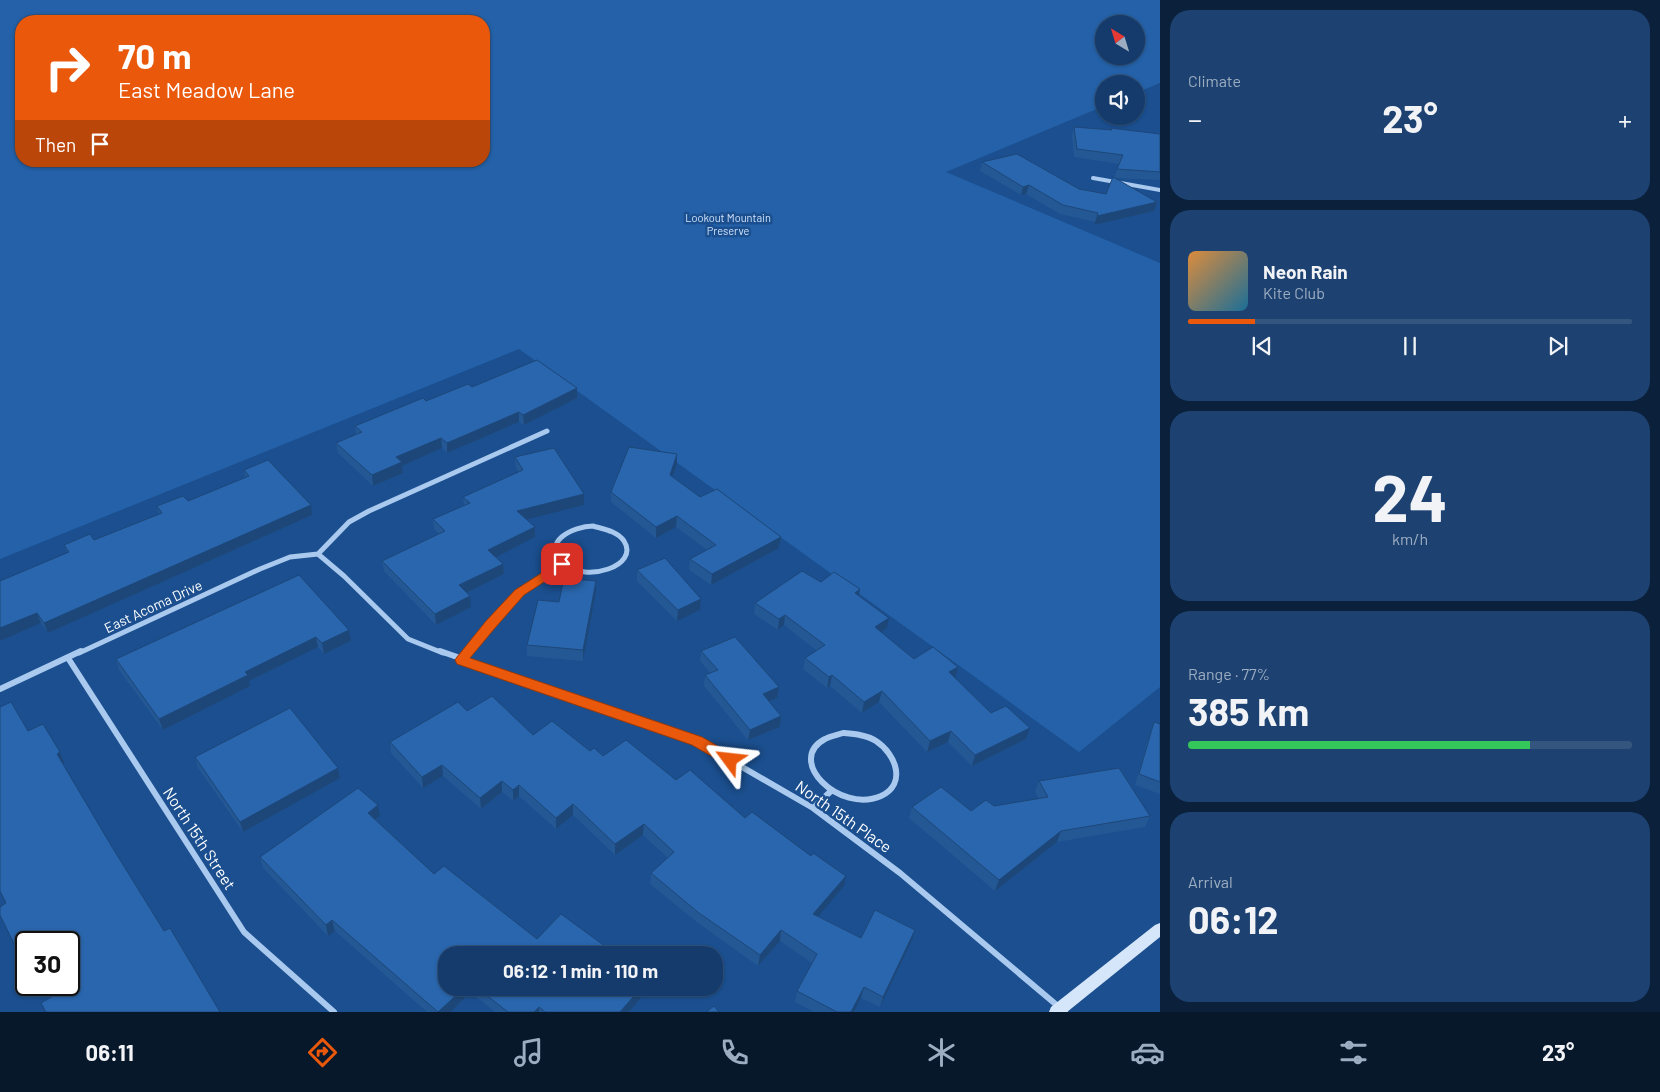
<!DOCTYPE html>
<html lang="en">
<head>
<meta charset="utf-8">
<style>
	:root { --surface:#143b6b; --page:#1d4271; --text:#f1f3f6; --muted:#9dadc1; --line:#33557e; --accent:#ea580c }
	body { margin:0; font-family:Barlow,sans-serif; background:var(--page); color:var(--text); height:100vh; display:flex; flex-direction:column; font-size:19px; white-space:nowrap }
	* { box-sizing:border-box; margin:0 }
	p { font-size:16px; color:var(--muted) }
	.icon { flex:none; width:28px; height:28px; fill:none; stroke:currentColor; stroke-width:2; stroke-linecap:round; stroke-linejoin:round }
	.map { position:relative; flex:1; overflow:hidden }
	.panel { display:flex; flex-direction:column; gap:10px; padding:10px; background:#0b203b; width:500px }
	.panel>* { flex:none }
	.top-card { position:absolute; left:15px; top:15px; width:475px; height:152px; border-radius:20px; box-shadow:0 1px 4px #0004,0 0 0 1px var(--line); background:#ea580c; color:#fff; overflow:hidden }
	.needle { width:32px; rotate:322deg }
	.fabs { position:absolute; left:1095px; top:15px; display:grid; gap:10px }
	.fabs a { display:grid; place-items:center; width:50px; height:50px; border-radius:50%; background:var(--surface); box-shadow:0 1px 4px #0004,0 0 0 1px var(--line); font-size:25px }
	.speed { position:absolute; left:15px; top:931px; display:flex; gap:10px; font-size:25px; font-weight:700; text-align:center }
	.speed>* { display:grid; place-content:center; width:65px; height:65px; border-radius:50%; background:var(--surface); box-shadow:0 1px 4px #0004,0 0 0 1px var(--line); line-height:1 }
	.speed .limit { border:2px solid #111; border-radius:8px; background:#fff; color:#111 }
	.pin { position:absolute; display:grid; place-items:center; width:42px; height:42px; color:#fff; margin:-21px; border-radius:10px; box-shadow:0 2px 8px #0006 }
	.me { position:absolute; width:55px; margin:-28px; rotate:300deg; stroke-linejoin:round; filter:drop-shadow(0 0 4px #0008) }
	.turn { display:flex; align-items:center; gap:18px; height:105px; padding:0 20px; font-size:22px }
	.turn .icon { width:65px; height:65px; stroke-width:2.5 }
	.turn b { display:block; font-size:35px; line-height:42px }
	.then { display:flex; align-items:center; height:48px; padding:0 20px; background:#0003; gap:10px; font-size:19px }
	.big { font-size:38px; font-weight:700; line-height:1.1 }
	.panel .tile { flex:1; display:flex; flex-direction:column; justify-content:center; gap:8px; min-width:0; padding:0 18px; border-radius:20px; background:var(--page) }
	.panel .dial { align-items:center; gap:0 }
	.dial b { font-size:65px; line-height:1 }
	.song { display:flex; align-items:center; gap:15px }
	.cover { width:60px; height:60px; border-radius:8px; background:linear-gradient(135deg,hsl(30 70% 55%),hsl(200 70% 35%)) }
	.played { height:5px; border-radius:2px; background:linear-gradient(90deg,var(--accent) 15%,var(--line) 15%) }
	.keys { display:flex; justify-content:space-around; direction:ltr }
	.heat { display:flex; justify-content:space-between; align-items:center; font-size:28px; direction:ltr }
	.charge { height:8px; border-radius:4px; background:linear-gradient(90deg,#34c759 77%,var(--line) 0) }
	.trip { position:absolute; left:438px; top:946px; width:285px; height:50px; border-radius:20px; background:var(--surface); box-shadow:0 1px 4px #0004,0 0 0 1px var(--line); font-weight:700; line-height:50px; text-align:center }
	.dock { display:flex; height:80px; justify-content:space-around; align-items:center; background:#08182b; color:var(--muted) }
	.dock .icon { width:35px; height:35px }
	.dock .on { color:var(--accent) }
	.dock b { font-size:22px; color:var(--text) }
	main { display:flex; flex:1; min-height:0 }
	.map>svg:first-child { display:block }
	.green { fill:#2461a8; fill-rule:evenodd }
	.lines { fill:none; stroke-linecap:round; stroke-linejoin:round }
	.street-far2 { stroke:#a9c9ee; stroke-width:4 }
	.street-far1 { stroke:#a9c9ee; stroke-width:5 }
	.street { stroke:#a9c9ee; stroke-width:6 }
	.secondary { fill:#d6e6fa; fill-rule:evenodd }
	.wall { fill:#245895 }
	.shaded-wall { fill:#1d4779 }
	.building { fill:#2a66ad; stroke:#1d4779 }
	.route { fill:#ea580c; stroke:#983908 }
	.labels { text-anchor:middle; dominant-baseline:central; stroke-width:5; stroke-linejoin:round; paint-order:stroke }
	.far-park-label { font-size:11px; fill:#cfe3fa; stroke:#1b4f8f }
	.street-label { font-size:14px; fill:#fff; stroke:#1b4f8f }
	.near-street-label { font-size:16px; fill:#fff; stroke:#1b4f8f }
</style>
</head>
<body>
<main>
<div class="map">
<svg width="1160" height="1012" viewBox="0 0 1160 1012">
	<rect width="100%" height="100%" fill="#1b4f8f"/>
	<path class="green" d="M 0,0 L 1160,0 L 1160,83 L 1136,93 L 1136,84 L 1104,84 L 1104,106 L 946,172 L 1160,263 L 1160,687 L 1079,752 L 519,349 L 0,559 ZM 21,21 L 484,21 L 484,161 L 21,161 ZM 1104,24 L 1136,24 L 1136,56 L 1104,56 Z"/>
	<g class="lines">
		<path class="street-far2" d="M 1093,178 L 1160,190"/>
		<path class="street-far1" d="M 593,526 C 603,529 617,531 624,541 C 640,566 586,583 564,564 C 539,542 574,526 593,526 Z
			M 318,554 L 344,576 L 408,639 L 443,653
			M 318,554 L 349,522 L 369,511 L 547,431
			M 79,653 L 260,569 L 290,557 L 318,554
			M 468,653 L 519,592 L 563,564"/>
		<path class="street" d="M 440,651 L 697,741 L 813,808 L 900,873 L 1065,1012
			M 68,658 L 244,932 L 334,1012
			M 462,660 L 469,651
			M 0,689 L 81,651
			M 843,733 C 854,734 867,735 876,741 C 896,754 907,784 881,796 C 839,814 785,760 825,739 C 830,736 837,735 843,733 Z
			M 813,808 L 830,792"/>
		<path class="secondary" d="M 1160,923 L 1160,937 L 1067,1012 L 1049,1012 L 1051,1007 L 1155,925 Z"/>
	</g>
	<path class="wall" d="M 1074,127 L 1110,130 L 1110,128 L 1160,134 L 1160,180 L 1115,178 L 1154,211 L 1094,225 L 1095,222 L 1060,214 L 1026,194 L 1021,195 L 980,171 L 982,162 L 1079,189 L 1106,194 L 1114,178 L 1119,164 L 1074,157 L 1072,135 Z
		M 472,387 L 577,388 L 577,398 L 524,425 L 519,422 L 447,453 L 442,448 L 402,466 L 403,473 L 373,486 L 338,453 L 336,443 L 356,434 L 355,426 L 426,401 Z
		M 515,457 L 584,505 L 526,519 L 535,537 L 496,557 L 503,564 L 504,574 L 466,593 L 471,607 L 436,625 L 384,571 L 382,561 L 439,534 L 434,529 L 433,519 L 464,505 L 463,497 L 519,472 L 516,467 Z
		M 677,464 L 672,477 L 700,497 L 781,537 L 779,548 L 711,585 L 689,570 L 690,559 L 707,550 L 676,527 L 656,538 L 611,502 L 611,492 Z
		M 244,470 L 312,515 L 48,633 L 41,623 L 0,641 L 67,553 L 64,545 L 94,540 L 159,514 L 157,506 L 188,501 L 245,478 Z
		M 637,570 L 700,610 L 677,621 L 637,581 Z
		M 596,581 L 596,592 L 583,661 L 527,656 L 527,645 L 559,602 Z
		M 859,596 L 887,628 L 881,632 L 914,659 L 955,678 L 991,713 L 1026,739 L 972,766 L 948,742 L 927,752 L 879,702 L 862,713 L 830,686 L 827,688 L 803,669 L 805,658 L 817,651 L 784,625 L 778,630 L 754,614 L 755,603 Z
		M 349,630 L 351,641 L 324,654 L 318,647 L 249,681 L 250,686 L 163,730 L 119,670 L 116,659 Z
		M 701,651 L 777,698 L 769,702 L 781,716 L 780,727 L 748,740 L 704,686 L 705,675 L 710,673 L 700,661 Z
		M 467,711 L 533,735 L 590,751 L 603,756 L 676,780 L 745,818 L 844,886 L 818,916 L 861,938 L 912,940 L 880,1007 L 861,998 L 854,1012 L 814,1012 L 795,1002 L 797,991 L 812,963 L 780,941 L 758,966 L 698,923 L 650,884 L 651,873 L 668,858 L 643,835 L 615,855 L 573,815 L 556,829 L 519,796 L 513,801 L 502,792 L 481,809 L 443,776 L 423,788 L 391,753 L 390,742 Z
		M 1154,722 L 1160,724 L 1160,794 L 1135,785 L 1150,733 Z
		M 195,757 L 338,768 L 340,778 L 243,832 L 198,768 Z
		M 1039,781 L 1150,816 L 1145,827 L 1057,842 L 995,891 L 909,818 L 912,807 L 971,811 L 994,806 L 1039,799 L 1035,792 Z
		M 378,805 L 380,816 L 376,820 L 434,874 L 537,939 L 617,955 L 446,955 L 446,988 L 648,988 L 648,989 L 629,1012 L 495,1012 L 470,992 L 451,1012 L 427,1012 L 335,931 L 328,936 L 263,868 L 260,857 Z"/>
	<path class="shaded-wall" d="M 1029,185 L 1026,194 L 1021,195 L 1023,187 Z
		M 1157,202 L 1154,211 L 1094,225 L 1097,216 Z
		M 577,388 L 577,398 L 524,425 L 523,415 Z
		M 519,412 L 519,422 L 447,453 L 447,443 Z
		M 441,438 L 442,448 L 402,466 L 403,473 L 373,486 L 372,475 L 396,457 Z
		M 677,454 L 677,464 L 669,486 L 670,475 Z
		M 584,494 L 584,505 L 517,522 L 517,511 Z
		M 311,505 L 312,515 L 48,633 L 44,623 Z
		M 677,516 L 676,527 L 656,538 L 656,527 Z
		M 535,527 L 535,537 L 489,561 L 488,550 Z
		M 781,537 L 779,548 L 711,585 L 712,574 Z
		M 503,564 L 504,574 L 460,596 L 459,585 Z
		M 596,581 L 596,592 L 583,661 L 583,650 Z
		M 860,589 L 858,600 L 855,593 Z
		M 470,596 L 471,607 L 436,625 L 435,614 Z
		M 701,599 L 700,610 L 677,621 L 678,610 Z
		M 37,613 L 41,623 L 0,641 L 0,628 Z
		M 785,615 L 784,625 L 778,630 L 779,619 Z
		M 889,618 L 887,628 L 873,638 L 875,627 Z
		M 349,630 L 351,641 L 324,654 L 322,643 Z
		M 316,637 L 318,647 L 249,681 L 250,686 L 163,730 L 159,719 L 245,672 Z
		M 958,667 L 955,678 L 949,672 Z
		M 832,675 L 830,686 L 827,688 L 829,677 Z
		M 779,687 L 777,698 L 761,705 L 763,694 Z
		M 882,691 L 879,702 L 862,713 L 864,702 Z
		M 781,716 L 780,727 L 748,740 L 750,730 Z
		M 1030,728 L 1026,739 L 972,766 L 975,755 Z
		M 951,731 L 948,742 L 927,752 L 930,741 Z
		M 60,752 L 64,763 L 61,765 L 57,754 Z
		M 442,765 L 443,776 L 423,788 L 422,777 Z
		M 338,768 L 340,778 L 243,832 L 240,822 Z
		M 502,781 L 502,792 L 481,809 L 480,798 Z
		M 519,785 L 519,796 L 513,801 L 513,790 Z
		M 573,804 L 573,815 L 556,829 L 556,818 Z
		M 378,805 L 380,816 L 370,824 L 368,813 Z
		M 644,824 L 643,835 L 615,855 L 615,844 Z
		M 1061,831 L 1057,842 L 995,891 L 999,880 Z
		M 846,876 L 844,886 L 811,925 L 813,914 Z
		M 332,920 L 335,931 L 328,936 L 326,925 Z
		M 781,930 L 780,941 L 758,966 L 760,955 Z
		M 915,930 L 912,940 L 880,1007 L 883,997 Z
		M 26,948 L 26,962 L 24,963 L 18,952 Z
		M 864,987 L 861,998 L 854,1012 L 851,1012 Z
		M 464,988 L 470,988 L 470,992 L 451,1012 L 438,1012 Z
		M 641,988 L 648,988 L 648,989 L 629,1012 L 620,1012 Z
		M 539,1007 L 539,1012 L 534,1012 Z"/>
	<path class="building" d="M 1074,127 L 1112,130 L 1110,128 L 1160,134 L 1160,172 L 1117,169 L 1123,155 L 1077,149 Z
		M 1017,154 L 1079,189 L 1106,194 L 1113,177 L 1157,202 L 1097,216 L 1098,213 L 1063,205 L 1029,185 L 1023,187 L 982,162 Z
		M 537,360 L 577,388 L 523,415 L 519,412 L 447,443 L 441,438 L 396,457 L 402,462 L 372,475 L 336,443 L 362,432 L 355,426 L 423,398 L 426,401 L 468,384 L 472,387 Z
		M 629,447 L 677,454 L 670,475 L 700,497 L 717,489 L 781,537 L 712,574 L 690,559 L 716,545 L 677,516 L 656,527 L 611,492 Z
		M 554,448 L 584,494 L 517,511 L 535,527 L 488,550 L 503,564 L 459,585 L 470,596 L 435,614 L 382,561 L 445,531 L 433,519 L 470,503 L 463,497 L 523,470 L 515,457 Z
		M 268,460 L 311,505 L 44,623 L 37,613 L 0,628 L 0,581 L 69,552 L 64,545 L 90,534 L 94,540 L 162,513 L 157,506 L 183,496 L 188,501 L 249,476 L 244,470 Z
		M 665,558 L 701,599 L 678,610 L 637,570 Z
		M 802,571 L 821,582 L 834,572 L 860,589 L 855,593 L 889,618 L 875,627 L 914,659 L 933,647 L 958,667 L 949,672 L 991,713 L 1006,706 L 1030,728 L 975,755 L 951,731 L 930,741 L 882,691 L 864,702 L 832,675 L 829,677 L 805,658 L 825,645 L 785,615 L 779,619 L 755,603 Z
		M 299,575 L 349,630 L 322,643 L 316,637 L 245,672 L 248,675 L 159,719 L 116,659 Z
		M 564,578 L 596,581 L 583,650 L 527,645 L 538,600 L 559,602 Z
		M 735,637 L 779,687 L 763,694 L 781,716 L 750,730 L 705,675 L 718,670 L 701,651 Z
		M 492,696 L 533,735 L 552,721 L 590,751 L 594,748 L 603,756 L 626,740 L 676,780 L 690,770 L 745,818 L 752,812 L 811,856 L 813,853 L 846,876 L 813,914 L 861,938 L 875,910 L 915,930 L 883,997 L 864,987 L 851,1012 L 837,1012 L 797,991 L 817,954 L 781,930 L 760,955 L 699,913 L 651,873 L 674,852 L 644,824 L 615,844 L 573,804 L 556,818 L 519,785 L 513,790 L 502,781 L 480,798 L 442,765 L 422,777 L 390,742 L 458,702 L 467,711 Z
		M 11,702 L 28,731 L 43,724 L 60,752 L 57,754 L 112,847 L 164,931 L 170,928 L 220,1012 L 46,1012 L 41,1003 L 65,989 L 64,985 L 69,985 L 69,942 L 42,942 L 41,940 L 36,942 L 26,942 L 26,948 L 18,952 L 0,915 L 0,907 L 6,903 L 0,891 L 0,707 Z
		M 290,708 L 338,768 L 240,822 L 195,757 Z
		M 1154,722 L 1160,724 L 1160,782 L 1139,774 Z
		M 1119,768 L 1150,816 L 1061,831 L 999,880 L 912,807 L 941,787 L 971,811 L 986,800 L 994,806 L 1048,797 L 1039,781 Z
		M 358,788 L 378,805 L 368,813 L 434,874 L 444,866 L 537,939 L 561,914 L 617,955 L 446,955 L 446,988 L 464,988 L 438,1012 L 332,920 L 326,925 L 260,857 Z
		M 477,988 L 641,988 L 620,1012 L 545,1012 L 539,1007 L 534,1012 L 508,1012 Z
		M 714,1006 L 719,1012 L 706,1012 Z"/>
	<path class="route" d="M 562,560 L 567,561 L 569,564 L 567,567 L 524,595 L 495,628 L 470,658 L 702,737 L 735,756 L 737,760 L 735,764 L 730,766 L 725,764 L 692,745 L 457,664 L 455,660 L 457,657 L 486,621 L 515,590 Z"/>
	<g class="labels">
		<g class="far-park-label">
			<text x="728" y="217">Lookout Mountain<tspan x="728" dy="13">Preserve</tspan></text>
		</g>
		<g class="street-label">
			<text transform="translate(153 606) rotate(-25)">East Acoma Drive</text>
		</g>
		<g class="near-street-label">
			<text transform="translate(844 816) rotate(35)">North 15th Place</text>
			<text transform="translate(200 838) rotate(57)">North 15th Street</text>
		</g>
	</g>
</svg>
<div class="fabs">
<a><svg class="needle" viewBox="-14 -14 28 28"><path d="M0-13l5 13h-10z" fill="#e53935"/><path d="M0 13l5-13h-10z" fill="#9dadc1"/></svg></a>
<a><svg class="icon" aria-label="sound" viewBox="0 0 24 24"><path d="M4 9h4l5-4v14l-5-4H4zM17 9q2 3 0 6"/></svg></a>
</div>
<div class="speed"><div class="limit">30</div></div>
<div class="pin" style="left:562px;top:564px;background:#d93025"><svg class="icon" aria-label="arrive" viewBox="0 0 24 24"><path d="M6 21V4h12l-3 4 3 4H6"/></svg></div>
<svg class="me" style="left:730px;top:760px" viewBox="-20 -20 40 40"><path d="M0-17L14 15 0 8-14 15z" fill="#ea580c" stroke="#fff" stroke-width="4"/></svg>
<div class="trip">06:12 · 1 min · 110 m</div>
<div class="top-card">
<div class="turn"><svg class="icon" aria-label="right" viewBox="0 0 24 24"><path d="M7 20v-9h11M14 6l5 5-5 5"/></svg><div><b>70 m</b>East Meadow Lane</div></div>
<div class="then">Then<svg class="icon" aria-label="arrive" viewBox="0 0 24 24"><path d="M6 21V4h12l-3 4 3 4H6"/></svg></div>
</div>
</div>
<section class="panel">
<div class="tile"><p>Climate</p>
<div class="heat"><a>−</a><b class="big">23°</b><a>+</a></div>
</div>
<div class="tile">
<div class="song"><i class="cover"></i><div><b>Neon Rain</b><p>Kite Club</p></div></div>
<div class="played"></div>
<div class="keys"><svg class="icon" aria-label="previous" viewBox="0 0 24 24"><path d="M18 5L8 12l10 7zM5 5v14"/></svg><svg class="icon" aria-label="pause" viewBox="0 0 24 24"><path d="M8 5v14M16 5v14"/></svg><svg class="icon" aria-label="next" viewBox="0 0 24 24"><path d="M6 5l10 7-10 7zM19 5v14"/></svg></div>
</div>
<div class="tile dial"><b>24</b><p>km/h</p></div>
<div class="tile"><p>Range · 77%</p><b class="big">385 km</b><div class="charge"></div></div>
<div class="tile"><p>Arrival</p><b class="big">06:12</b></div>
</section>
</main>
<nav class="dock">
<b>06:11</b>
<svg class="icon on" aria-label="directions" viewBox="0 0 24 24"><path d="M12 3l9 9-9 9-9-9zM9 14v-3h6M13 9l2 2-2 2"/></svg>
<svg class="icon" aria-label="music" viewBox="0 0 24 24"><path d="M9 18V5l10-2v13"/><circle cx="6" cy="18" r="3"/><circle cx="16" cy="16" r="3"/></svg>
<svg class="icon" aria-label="phone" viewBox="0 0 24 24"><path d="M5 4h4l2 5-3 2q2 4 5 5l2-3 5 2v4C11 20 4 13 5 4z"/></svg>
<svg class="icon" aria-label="climate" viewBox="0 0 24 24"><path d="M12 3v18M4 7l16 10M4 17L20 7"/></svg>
<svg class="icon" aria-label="car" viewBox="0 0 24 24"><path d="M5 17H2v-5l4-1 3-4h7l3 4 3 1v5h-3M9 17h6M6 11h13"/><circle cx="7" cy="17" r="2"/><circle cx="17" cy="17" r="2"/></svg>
<svg class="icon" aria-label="filters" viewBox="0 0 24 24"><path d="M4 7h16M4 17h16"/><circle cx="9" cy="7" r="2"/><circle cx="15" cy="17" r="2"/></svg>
<b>23°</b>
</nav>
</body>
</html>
